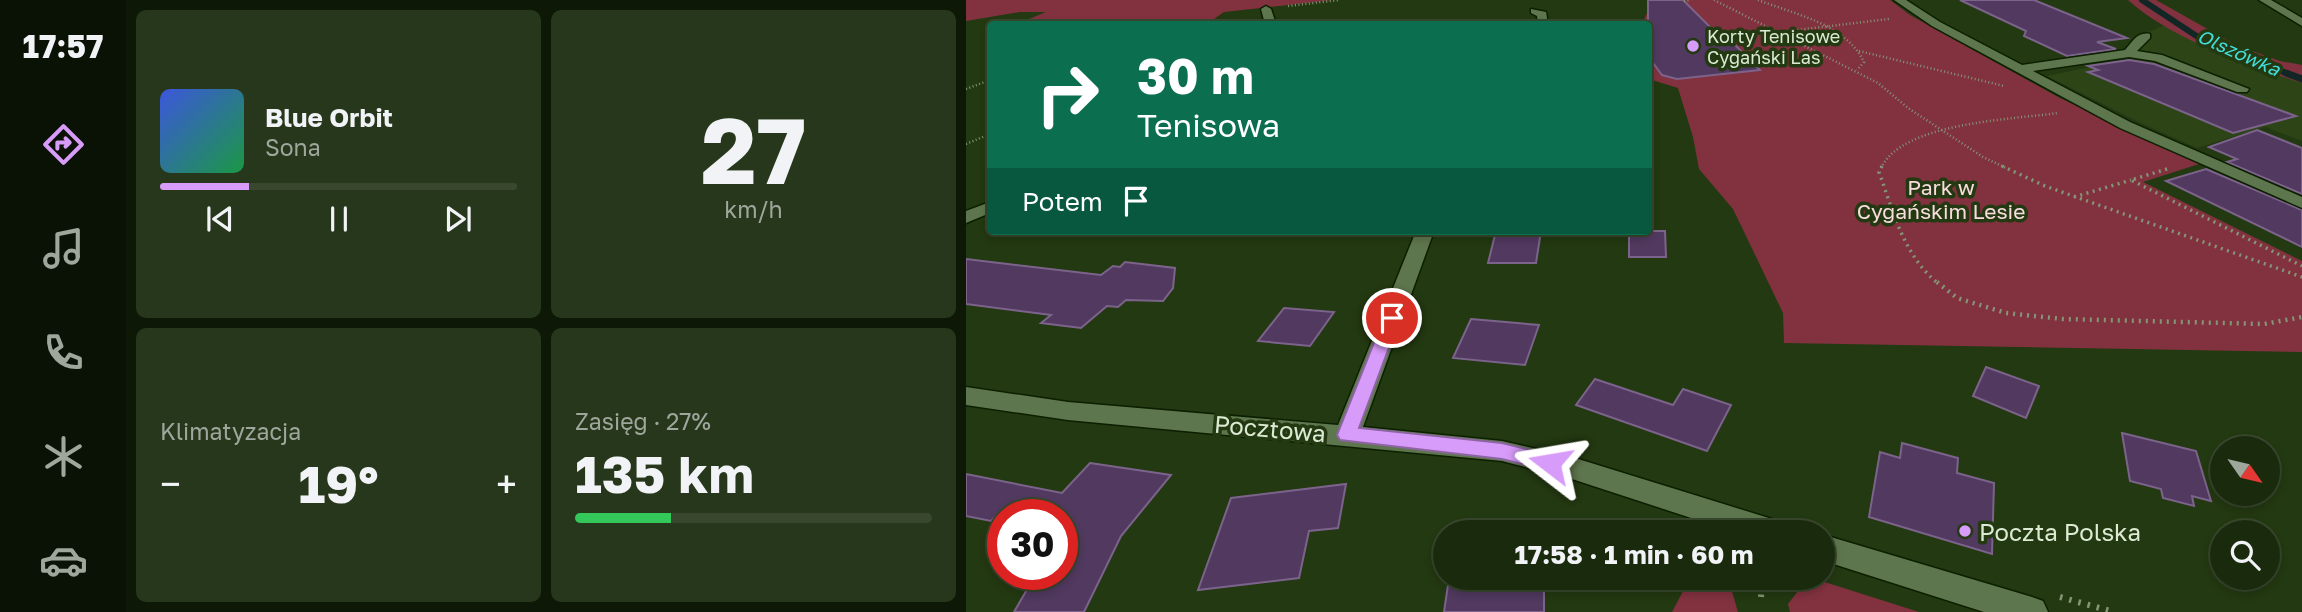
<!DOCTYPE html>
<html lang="pl">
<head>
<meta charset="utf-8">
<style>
	:root { --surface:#1a2b0d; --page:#27371b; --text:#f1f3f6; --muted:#9fa79d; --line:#38472e; --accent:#d79bf9 }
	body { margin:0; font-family:"Golos Text",sans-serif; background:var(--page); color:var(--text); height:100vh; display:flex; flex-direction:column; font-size:26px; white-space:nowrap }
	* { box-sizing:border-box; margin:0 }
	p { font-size:23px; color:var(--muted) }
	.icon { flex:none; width:38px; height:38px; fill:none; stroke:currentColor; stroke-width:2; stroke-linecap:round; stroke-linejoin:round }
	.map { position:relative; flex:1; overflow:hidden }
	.sheet { display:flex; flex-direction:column; gap:10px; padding:10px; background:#0e1807; width:840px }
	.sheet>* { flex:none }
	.guide { position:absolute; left:21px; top:21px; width:665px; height:214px; border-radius:7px; box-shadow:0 4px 10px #0003,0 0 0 2px var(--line); background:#0b6e4f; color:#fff; overflow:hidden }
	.needle { width:46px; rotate:124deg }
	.controls { position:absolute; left:1244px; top:436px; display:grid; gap:14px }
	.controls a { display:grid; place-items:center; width:70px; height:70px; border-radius:50%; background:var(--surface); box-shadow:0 4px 10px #0003,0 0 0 2px var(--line); font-size:35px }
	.speed { position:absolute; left:21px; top:499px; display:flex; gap:14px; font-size:35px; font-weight:700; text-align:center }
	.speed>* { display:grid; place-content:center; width:91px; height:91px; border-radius:50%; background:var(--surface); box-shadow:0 4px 10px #0003,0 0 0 2px var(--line); line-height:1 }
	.speed .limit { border:10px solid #d22; background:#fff; color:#111 }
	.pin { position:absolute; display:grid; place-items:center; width:60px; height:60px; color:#fff; margin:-30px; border:4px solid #fff; border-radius:50%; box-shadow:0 2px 7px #0007 }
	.me { position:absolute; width:77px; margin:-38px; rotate:284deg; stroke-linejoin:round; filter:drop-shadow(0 0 5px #0008) }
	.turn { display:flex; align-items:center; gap:24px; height:147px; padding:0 35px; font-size:32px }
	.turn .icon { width:91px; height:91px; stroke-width:2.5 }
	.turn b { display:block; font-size:49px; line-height:60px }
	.then { display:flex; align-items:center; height:66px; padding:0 35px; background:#0003; gap:14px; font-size:26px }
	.big { font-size:52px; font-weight:700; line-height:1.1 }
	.sheet .card { flex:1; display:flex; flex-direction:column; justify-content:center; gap:10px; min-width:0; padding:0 24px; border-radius:10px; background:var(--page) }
	.sheet .dial { align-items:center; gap:0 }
	.dial b { font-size:91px; line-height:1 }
	.song { display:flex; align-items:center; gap:21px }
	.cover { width:84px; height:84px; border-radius:10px; background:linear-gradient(135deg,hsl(230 70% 55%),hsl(140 70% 35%)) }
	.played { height:7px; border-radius:4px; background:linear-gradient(90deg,var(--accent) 25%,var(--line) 25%) }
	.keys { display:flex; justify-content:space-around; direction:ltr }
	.heat { display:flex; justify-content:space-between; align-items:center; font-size:38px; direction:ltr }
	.charge { height:10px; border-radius:5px; background:linear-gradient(90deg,#34c759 27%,var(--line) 0) }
	.sheet .tiles { flex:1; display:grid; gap:10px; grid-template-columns:repeat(2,1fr) }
	.trip { position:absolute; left:467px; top:520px; width:402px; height:70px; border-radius:35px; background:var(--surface); box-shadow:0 4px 10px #0003,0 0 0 2px var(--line); font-weight:700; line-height:70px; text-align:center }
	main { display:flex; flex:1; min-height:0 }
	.tabs { display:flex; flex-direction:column; width:126px; justify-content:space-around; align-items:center; background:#0a1105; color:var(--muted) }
	.tabs .icon { width:49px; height:49px }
	.tabs .selected { color:var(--accent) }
	.tabs b { font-size:32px; color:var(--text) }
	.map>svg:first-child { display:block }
	.built { fill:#2c4416 }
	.green { fill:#82323f }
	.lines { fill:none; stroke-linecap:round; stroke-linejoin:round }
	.stream-far1 { stroke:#132626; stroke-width:6 }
	.stream { stroke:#132626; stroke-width:7 }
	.building { fill:#51395f; stroke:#7c638b; stroke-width:2 }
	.minor-casing { stroke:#0c1f00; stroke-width:3 }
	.path-far3 { stroke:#849677; stroke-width:2.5; stroke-dasharray:1 2.5; stroke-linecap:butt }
	.path-far2 { stroke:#849677; stroke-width:3.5; stroke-dasharray:2 4.5; stroke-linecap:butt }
	.path-far1 { stroke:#849677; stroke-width:4.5; stroke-dasharray:2 5; stroke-linecap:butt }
	.path { stroke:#849677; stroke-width:6; stroke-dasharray:2.5 7; stroke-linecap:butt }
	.minor { fill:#5e764d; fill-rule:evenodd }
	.route { fill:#d79bf9; stroke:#8c65a2; stroke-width:2 }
	.poi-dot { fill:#d79bf9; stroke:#233911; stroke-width:2.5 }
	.labels { text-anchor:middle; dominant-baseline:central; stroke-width:7; stroke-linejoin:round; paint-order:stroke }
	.far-poi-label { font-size:18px; fill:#dcead3; stroke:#233911; text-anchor:start }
	.far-water-label { font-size:19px; font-style:italic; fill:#42dcd9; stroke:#233911 }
	.park-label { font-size:21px; fill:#f8dcde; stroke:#233911 }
	.near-street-label { font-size:24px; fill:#dcead3; stroke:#233911 }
	.near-poi-label { font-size:24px; fill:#dcead3; stroke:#233911; text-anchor:start }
</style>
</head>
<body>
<main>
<nav class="tabs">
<b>17:57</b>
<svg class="icon selected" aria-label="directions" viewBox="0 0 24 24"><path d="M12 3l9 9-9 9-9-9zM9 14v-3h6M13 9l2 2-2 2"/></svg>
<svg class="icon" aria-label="music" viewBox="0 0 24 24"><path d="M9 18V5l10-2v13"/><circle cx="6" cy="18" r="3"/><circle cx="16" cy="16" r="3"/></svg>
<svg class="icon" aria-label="phone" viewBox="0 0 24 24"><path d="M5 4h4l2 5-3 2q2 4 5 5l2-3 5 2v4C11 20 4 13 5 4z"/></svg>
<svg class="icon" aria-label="climate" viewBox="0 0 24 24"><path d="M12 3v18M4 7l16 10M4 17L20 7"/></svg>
<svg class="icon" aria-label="car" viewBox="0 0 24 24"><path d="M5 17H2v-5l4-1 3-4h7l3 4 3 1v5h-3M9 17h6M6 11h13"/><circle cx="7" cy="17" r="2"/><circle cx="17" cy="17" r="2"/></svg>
</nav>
<section class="sheet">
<div class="tiles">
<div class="card">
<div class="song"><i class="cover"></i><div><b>Blue Orbit</b><p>Sona</p></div></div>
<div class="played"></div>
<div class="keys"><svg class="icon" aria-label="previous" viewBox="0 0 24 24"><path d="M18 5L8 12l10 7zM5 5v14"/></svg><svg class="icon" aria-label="pause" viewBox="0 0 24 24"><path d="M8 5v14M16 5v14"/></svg><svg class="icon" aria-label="next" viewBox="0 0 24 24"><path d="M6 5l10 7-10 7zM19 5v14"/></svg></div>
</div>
<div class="card dial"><b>27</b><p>km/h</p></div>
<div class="card"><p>Klimatyzacja</p>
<div class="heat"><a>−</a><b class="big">19°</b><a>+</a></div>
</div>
<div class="card"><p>Zasięg · 27%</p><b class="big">135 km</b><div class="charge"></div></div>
</div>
</section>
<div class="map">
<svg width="1336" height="612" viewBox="0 0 1336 612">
	<rect width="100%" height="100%" fill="#233911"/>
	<path class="built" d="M 1199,25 L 1235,44 L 1336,83 L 1336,141 L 1299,127 L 1231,148 L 1177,124 L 1081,76 L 1167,58 L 1157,53 L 1169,38 Z"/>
	<path class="green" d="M 0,0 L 367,0 L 258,12 L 241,24 L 51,24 L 80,12 L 54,12 L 0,21 Z
		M 687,0 L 924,0 L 944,15 L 1092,97 L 1233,164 L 1177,182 L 1336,261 L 1336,352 L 818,343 L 817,313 L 781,238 L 767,209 L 733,169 L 727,137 L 712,88 L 683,79 L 682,24 L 676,24 Z
		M 1162,0 L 1190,0 L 1270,45 L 1314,61 L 1336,65 L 1336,83 C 1281,65 1205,39 1162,0 Z
		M 724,578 L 762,578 L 772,612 L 706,612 Z
		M 842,578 L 846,578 L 953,612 L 824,612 L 822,604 Z"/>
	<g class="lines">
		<path class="stream-far1" d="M 1176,0 L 1232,37 L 1325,75"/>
		<path class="stream" d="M 1320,73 L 1336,79"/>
	</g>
	<path class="building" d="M 682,0 L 717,0 L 752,35 L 757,35 L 767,43 L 794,70 L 711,79 L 696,75 L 682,56 Z
		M 994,0 L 1068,0 L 1161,38 L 1131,42 L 1150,49 L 1101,56 L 1058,36 L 1060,31 Z
		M 1163,60 L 1188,64 L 1330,116 L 1267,133 L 1122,72 L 1132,70 L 1122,66 Z
		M 1291,130 L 1336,148 L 1336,194 L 1261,162 L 1271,159 L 1243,147 Z
		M 1240,169 L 1336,210 L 1336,247 L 1200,181 Z
		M 530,231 L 575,231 L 570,263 L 522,263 Z
		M 663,231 L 699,231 L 700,257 L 663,257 Z
		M 0,259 L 135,275 L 147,266 L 154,267 L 159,262 L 209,268 L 207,288 L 197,301 L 160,300 L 152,307 L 141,306 L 115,328 L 75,323 L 85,315 L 0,304 Z
		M 318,308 L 368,312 L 344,346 L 292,341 Z
		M 505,319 L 573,325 L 559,365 L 487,358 Z
		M 1020,367 L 1073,386 L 1060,418 L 1007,396 Z
		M 629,379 L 707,405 L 717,389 L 765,405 L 741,451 L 610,405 Z
		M 1156,433 L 1230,451 L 1245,501 L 1226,496 L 1228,506 L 1197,498 L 1195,489 L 1164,481 Z
		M 936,443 L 992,458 L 991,473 L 1028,483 L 1026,554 L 903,517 L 914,452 L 934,458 Z
		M 124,463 L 205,475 L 155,536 L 118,612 L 48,612 L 70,574 L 96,574 L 96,514 L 32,514 L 25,521 L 0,516 L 0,474 L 96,493 Z
		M 380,484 L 372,528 L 343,531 L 333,578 L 232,590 L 265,498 Z
		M 483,578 L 578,578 L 578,612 L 478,612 Z"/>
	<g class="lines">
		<g class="minor-casing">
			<path id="minor" d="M 928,0 L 940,0 L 974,22 L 1056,65 L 1159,50 C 1166,42 1172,31 1184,34 L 1184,38 L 1171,51 L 1196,55 L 1283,89 L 1281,92 L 1271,92 L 1189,61 L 1163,57 L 1067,71 L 1164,122 L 1336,197 L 1336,208 L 1154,128 L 966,26 Z
				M 1293,0 L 1305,0 L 1336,18 L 1336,26 Z
				M 300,6 L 305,9 L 310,24 L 299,24 L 295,9 Z
				M 565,9 L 580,12 L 582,24 L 572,24 L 571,16 L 565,13 Z
				M 24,202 L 24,213 L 0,223 L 0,211 Z
				M 450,231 L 468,231 L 397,427 L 536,441 L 609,458 L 806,519 L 816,523 L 820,532 L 768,532 L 609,480 L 536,461 L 102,420 L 0,405 L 0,387 L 102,402 L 372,425 Z
				M 858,535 L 1066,597 L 1077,601 L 1082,612 L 1018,612 L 858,561 Z"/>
		</g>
		<path class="path-far3" d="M 748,0 L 912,83 L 942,108 L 1017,157 L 1040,168
			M 792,0 C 828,14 880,24 898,62 L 891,70
			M 718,1 L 725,0
			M 322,6 L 373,0
			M 814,32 L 923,19
			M 893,51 L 1038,86
			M 0,89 L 24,80
			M 0,144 L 24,134
			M 915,168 C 937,122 1045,120 1091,113"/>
		<path class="path-far2" d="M 916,166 L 913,172 C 927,211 938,257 973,284
			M 1036,166 L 1079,186 L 1336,277
			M 1201,169 L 1165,180 L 1336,266
			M 1108,197 L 1165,180"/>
		<path class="path-far1" d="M 971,282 L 991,298 L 1040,313 L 1097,319 L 1298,324 L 1336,317"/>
		<path class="path" d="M 795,597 L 797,578
			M 1094,597 L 1148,612"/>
		<use href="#minor" class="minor"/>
	</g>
	<path class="route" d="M 426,312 L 434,318 L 393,428 L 536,443 L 592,457 L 595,463 L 592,469 L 584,471 L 536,459 L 374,440 L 371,435 L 418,318 Z"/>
	<g class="poi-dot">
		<circle cx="727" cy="46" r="7"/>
		<circle cx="999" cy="531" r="7"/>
	</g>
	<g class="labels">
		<g class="far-poi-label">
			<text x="741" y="36">Korty Tenisowe<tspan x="741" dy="21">Cygański Las</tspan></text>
		</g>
		<g class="far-water-label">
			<text transform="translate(1273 52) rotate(24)">Olszówka</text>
		</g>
		<g class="park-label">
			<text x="975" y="187">Park w<tspan x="975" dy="24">Cygańskim Lesie</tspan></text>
		</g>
		<g class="near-street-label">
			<text transform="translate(304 428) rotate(5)">Pocztowa</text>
		</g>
		<g class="near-poi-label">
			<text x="1013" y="531">Poczta Polska</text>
		</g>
	</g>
</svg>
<div class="controls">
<a><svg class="needle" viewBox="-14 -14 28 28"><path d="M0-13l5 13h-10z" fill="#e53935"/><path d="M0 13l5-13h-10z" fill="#9fa79d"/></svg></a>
<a><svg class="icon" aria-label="search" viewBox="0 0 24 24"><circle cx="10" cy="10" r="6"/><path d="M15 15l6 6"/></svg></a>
</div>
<div class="speed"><div class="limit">30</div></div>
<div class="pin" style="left:426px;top:318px;background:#d93025"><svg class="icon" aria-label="arrive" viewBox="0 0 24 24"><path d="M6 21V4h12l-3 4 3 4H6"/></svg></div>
<svg class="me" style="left:584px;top:463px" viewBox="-20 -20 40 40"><path d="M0-17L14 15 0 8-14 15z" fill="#d79bf9" stroke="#fff" stroke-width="4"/></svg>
<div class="trip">17:58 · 1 min · 60 m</div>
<div class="guide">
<div class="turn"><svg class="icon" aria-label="right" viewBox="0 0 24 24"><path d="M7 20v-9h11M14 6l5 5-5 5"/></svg><div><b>30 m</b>Tenisowa</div></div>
<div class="then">Potem<svg class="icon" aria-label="arrive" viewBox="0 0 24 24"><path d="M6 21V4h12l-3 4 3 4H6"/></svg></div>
</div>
</div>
</main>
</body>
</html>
